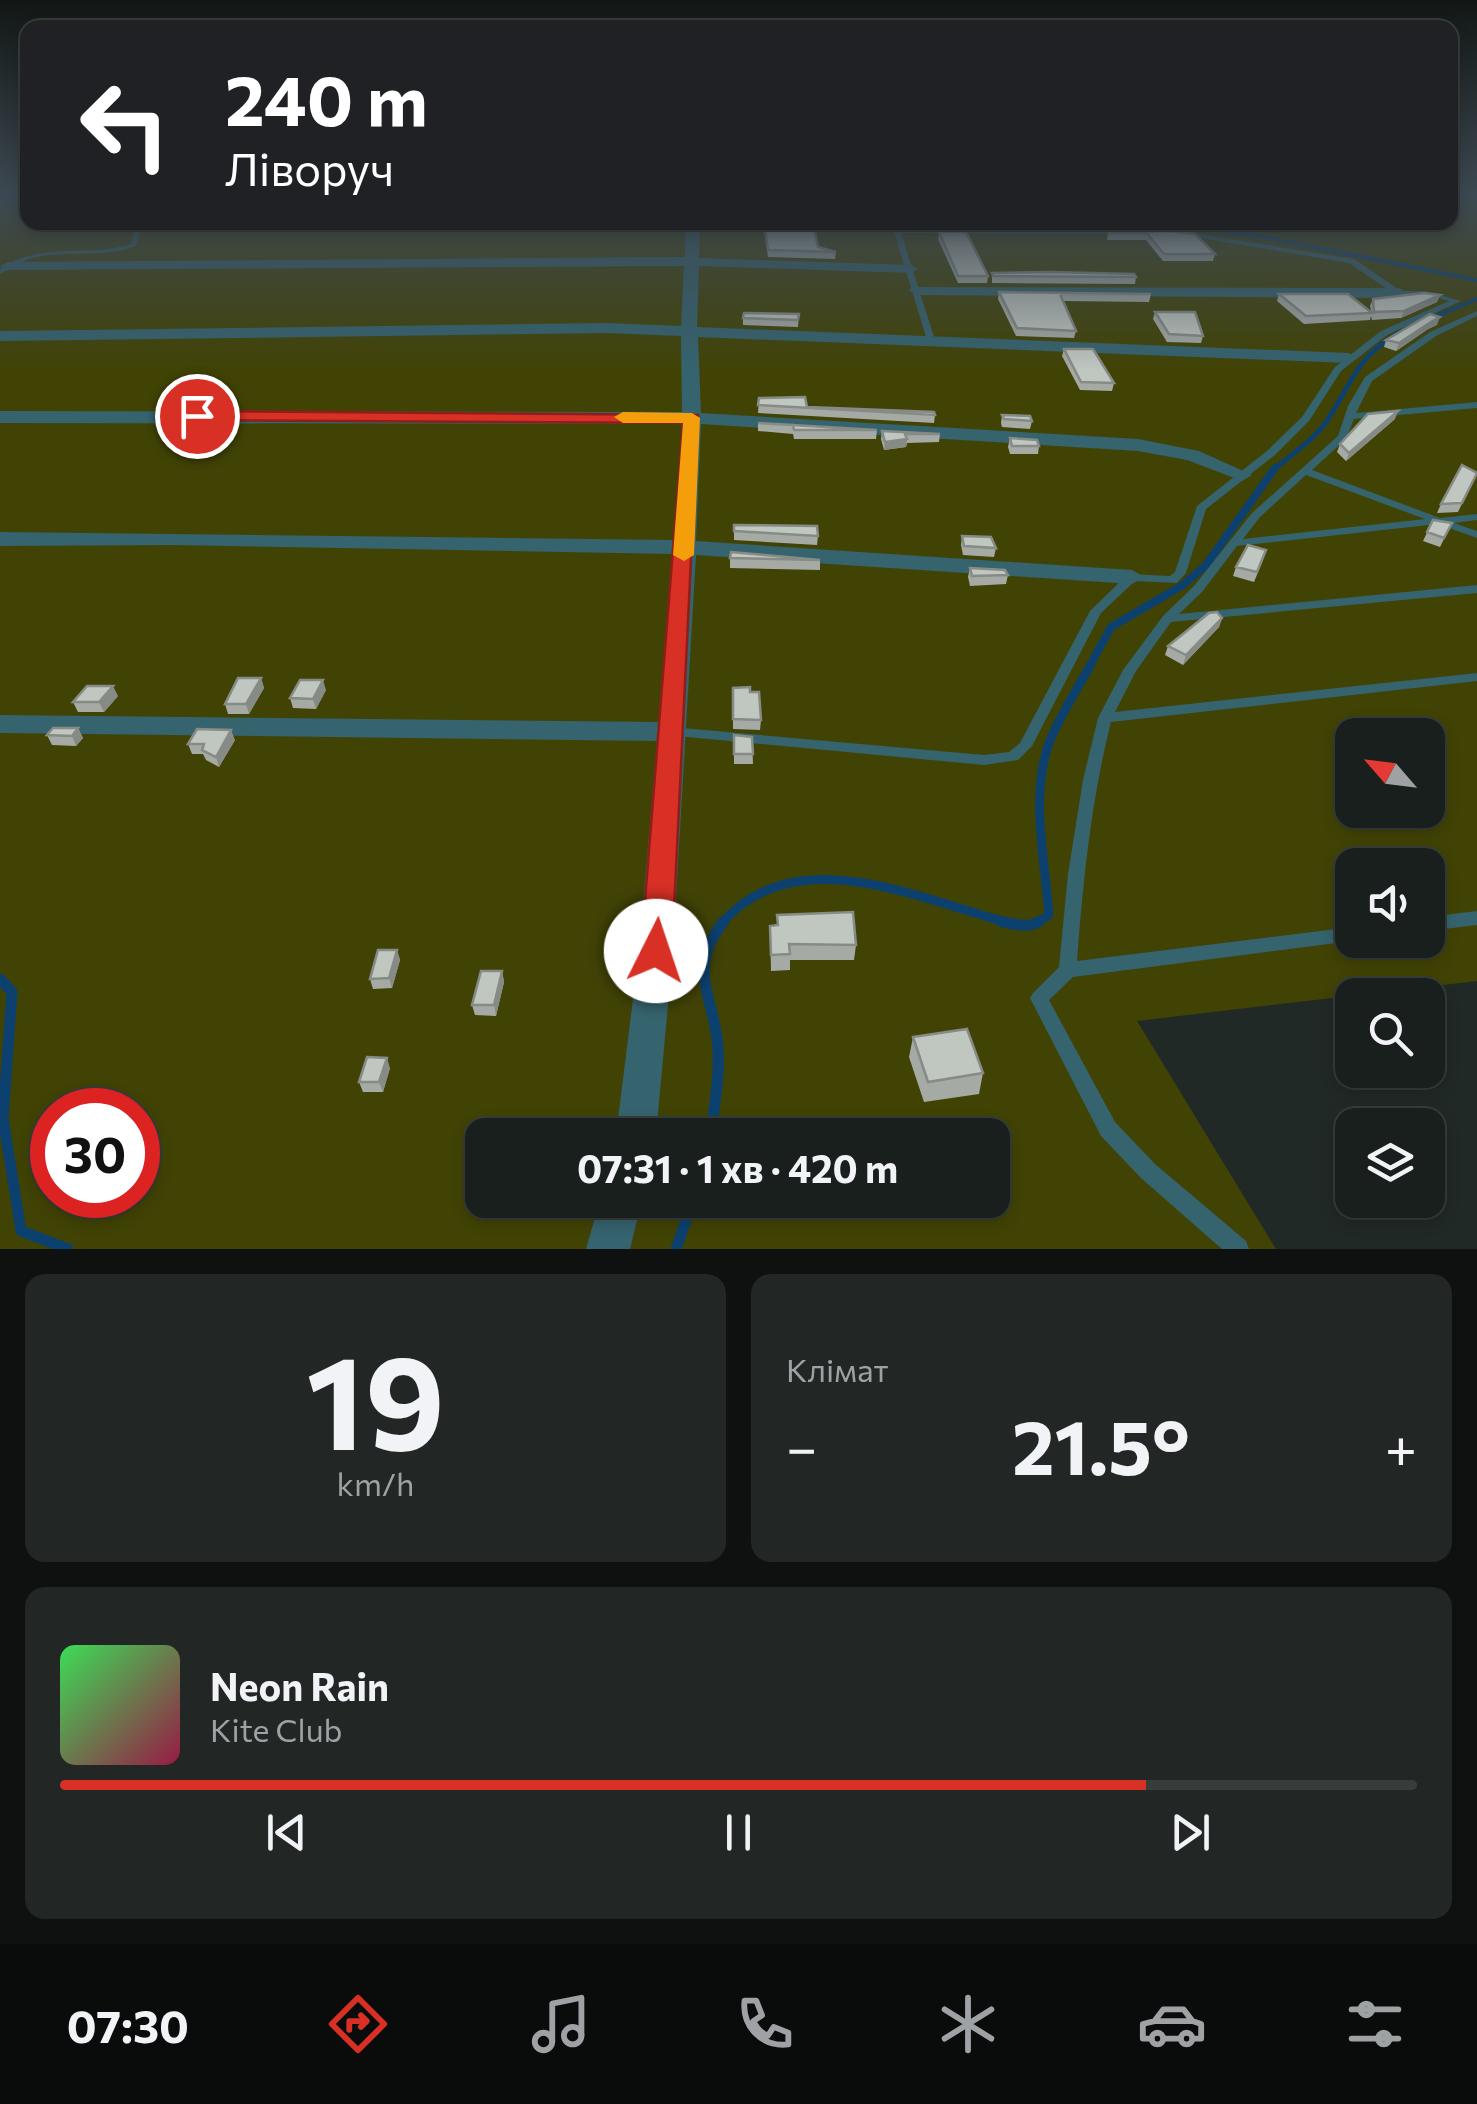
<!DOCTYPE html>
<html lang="uk">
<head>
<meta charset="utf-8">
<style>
	:root { --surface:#191f1d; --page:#222726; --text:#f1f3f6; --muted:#9fa2a4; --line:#373d3b; --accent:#d93025 }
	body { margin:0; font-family:Commissioner,sans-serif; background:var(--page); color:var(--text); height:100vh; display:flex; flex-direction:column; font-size:38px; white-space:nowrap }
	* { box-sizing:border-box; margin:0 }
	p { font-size:32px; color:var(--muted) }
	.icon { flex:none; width:55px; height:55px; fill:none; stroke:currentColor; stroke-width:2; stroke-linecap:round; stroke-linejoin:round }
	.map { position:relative; height:1249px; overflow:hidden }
	.details { display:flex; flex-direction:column; gap:25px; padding:25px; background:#0e1110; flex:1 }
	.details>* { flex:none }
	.top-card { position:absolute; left:20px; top:20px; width:1438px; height:210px; border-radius:20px; box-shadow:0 5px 15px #0003,0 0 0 2px var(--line); background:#202124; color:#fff; overflow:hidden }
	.needle { width:65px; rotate:298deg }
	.controls { position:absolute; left:1335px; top:718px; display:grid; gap:20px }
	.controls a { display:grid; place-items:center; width:110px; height:110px; border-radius:20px; background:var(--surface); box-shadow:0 5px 15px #0003,0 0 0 2px var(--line); font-size:50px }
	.speed { position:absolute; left:30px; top:1088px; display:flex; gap:20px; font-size:50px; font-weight:700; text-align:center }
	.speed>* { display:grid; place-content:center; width:130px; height:130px; border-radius:50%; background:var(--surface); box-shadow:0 5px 15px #0003,0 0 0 2px var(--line); line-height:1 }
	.speed .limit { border:15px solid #d22; background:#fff; color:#111 }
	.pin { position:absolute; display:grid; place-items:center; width:85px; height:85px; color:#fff; margin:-42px; border:5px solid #fff; border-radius:50%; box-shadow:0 2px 10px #0007 }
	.me { position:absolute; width:110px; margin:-55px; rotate:4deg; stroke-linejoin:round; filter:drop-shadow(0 0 8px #0008) }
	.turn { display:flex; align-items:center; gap:35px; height:210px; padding:0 40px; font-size:45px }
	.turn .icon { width:130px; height:130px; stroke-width:2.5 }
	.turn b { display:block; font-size:70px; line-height:85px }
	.big { font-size:75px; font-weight:700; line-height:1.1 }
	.details .widget { flex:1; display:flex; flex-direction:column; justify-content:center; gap:15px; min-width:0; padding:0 35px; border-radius:20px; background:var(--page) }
	.details .dial { align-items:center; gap:0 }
	.dial b { font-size:130px; line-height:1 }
	.song { display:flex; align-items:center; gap:30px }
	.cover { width:120px; height:120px; border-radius:15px; background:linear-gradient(135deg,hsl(130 70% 55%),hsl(340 70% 35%)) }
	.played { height:10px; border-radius:5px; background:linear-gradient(90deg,var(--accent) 80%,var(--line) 80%) }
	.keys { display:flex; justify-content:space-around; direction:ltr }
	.heat { display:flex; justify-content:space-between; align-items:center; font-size:55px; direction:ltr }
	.details .tiles { flex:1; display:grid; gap:25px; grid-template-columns:1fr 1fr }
	.widget:last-child { grid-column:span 2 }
	.trip { position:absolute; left:465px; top:1118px; width:545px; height:100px; border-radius:20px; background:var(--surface); box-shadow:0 5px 15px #0003,0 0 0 2px var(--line); font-weight:700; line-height:100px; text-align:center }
	.tab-bar { display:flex; height:160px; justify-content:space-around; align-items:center; background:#0a0c0c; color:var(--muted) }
	.tab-bar .icon { width:70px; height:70px }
	.tab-bar .selected { color:var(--accent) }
	.tab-bar b { font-size:45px; color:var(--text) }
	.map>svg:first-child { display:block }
	.green { fill:#414305; fill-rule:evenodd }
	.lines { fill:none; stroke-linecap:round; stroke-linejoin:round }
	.stream-far4 { stroke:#0c416f; stroke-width:4 }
	.stream-far3 { stroke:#0c416f; stroke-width:5 }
	.stream-far2 { stroke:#0c416f; stroke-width:8 }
	.stream-far1 { stroke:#0c416f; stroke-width:9 }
	.stream { stroke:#0c416f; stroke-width:11 }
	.lane { fill:#35636e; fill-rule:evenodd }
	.street { fill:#35636e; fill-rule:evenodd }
	.wall { fill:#a5aaa5 }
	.shaded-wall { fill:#868b86 }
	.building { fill:#c0c6c0; stroke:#868b86; stroke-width:2.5 }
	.route { fill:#d93025; stroke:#8d1f18; stroke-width:2.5 }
	.slow { fill:#f59e0b }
</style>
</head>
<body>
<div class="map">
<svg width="1477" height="1249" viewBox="0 0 1477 1249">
	<rect width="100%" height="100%" fill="#212927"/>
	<path class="green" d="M 1450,195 L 1477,195 L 1477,981 L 1137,1021 L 1276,1249 L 0,1249 L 0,201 L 27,199 L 28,222 L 1125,222 L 1277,233 L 1266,223 L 1450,222 ZM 1352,735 L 1428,735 L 1428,810 L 1352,810 ZM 1352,865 L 1428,865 L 1428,940 L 1352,940 ZM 52,1110 L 138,1110 L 138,1195 L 52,1195 ZM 482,1135 L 992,1135 L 992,1200 L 482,1200 Z"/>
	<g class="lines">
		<path class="stream-far4" d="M 0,203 L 28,201
			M 1139,222 L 1254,235 L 1477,280
			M 1436,316 L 1477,299"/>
		<path class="stream-far3" d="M 1430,319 L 1442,314
			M 1272,471 C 1289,456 1313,441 1326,422 C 1355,379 1356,354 1408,328"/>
		<path class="stream-far2" d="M 1088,669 L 1111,627 L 1183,585 L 1206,565 L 1275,468"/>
		<path class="stream-far1" d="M 722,923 C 796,838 921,900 1009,923
			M 1036,923 L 1049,915 C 1045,861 1030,795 1049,743 C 1059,717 1076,691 1090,666"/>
		<path class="stream" d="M 1000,921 C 1013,924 1028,929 1040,921
			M 0,979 L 12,992 L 3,1118 L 21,1231 L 68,1249
			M 711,1135 C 714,1106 720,1077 718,1048 C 715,997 685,970 724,921
			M 676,1249 L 693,1200"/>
		<path class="lane" d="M 137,222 L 143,222 L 136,246 C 102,259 64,249 29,259 C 19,263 10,269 0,274 L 0,269 C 40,241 88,258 131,244 Z
			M 891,222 L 897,222 L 900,229 L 1150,230 L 1153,232 L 1150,234 L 901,233 L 935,340 L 931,342 L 927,340 Z
			M 1180,231 L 1354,259 L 1401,291 L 1425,291 L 1461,301 L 1387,335 L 1341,371 L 1309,421 L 1275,455 L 1206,509 L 1186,573 L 1177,583 L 1135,581 L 1101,613 L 1032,746 L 1018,760 L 984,765 L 666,735 L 664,732 L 666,729 L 671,727 L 984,755 L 1009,752 L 1020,743 L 1090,611 L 1128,574 L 1170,576 L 1175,572 L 1197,506 L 1267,451 L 1302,417 L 1335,367 L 1381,331 L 1449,301 L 1425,295 L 1396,295 L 1349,263 L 1178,234 L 1177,233 Z
			M 1477,311 L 1477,316 L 1436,336 L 1372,381 L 1356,413 L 1477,402 L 1477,408 L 1354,419 L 1346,439 L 1312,470 L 1440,518 L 1477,514 L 1477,520 L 1454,523 L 1477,531 L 1477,538 L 1438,524 L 1237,546 L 1202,592 L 1179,614 L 1477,585 L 1477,593 L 1171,622 L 1136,671 L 1115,712 L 1477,673 L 1477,681 L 1111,722 C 1091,801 1083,881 1077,961 L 1352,927 L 1352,940 L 1355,940 L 1352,941 L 1073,977 L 1049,1000 L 1115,1122 L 1155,1164 L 1246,1241 L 1249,1249 L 1222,1249 L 1141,1178 L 1101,1136 L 1030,998 L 1033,993 L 1059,967 L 1068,874 L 1083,780 L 1098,718 L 1123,670 L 1163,616 L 1194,586 L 1252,513 L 1338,436 L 1348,406 L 1365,377 L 1430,332 ZM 1306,475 L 1425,519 L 1243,539 L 1260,517 Z
			M 1477,911 L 1477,925 L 1428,931 L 1428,917 Z"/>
		<path class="street" d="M 686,222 L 700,222 L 699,258 L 911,265 L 918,269 L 911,273 L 699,266 L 697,327 L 1349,353 L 1358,358 L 1349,363 L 698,337 L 701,413 L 1138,439 L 1199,451 L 1252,475 L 1242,481 L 1187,460 L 1138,451 L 701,424 L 696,541 L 1132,570 L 1144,577 L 1132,584 L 696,555 L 673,951 L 656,1135 L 616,1135 L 639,951 L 657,741 L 0,733 L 0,715 L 659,722 L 673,554 L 173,545 L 0,546 L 0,532 L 674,540 L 682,424 L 0,423 L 0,411 L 682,412 L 681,336 L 607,333 L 0,341 L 0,331 L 607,323 L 681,326 L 684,266 L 7,270 L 0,266 L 7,262 L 685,257 Z
			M 912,287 L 1399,288 L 1407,293 L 1399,298 L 917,295 L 909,290 Z
			M 600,1200 L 642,1200 L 630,1249 L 586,1249 Z"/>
	</g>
	<path class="wall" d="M 763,222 L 813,222 L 818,247 L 836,252 L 835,259 L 768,257 Z
		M 982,222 L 1007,222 L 1007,226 L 983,226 Z
		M 1108,222 L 1138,222 L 1137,226 L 1108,226 Z
		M 1170,231 L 1215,254 L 1213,261 L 1163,261 L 1146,240 L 1107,240 L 1108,233 Z
		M 939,232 L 988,276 L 987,283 L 958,283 L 938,239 Z
		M 992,273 L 1136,277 L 1135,284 L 992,283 Z
		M 999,292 L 1151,294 L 1149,302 L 1063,301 L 1076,331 L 1074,338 L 1016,336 L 998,299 Z
		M 1279,294 L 1371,311 L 1370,306 L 1373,299 L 1440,295 L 1437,302 L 1401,318 L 1372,320 L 1371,316 L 1370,320 L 1304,324 L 1277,301 Z
		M 1155,312 L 1203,336 L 1201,343 L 1167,342 L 1153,319 Z
		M 799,314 L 798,327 L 743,325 L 743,318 Z
		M 1437,325 L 1428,329 L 1396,351 L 1384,347 L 1386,340 Z
		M 1064,349 L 1114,383 L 1112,391 L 1080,390 L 1062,356 Z
		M 759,398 L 807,407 L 935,415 L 934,423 L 758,413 Z
		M 1002,415 L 1032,421 L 1030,429 L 1002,427 L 1001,423 Z
		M 1395,419 L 1346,461 L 1337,452 L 1340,444 Z
		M 758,423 L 877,430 L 876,439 L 794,439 L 793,434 L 758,431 Z
		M 882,431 L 940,434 L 939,442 L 907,443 L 906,447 L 884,450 L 881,439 Z
		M 1010,438 L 1039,446 L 1038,454 L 1010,454 L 1008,447 Z
		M 1477,473 L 1458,512 L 1437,513 L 1441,504 Z
		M 1433,520 L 1452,523 L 1440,547 L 1423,541 Z
		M 734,525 L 818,536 L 817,545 L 734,540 Z
		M 962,536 L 996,548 L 994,557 L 963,555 L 961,545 Z
		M 730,558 L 820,560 L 820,570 L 730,568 Z
		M 1263,560 L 1254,582 L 1233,576 L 1236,567 Z
		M 970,568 L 1008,575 L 1006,584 L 970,586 L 968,577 Z
		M 1222,618 L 1219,627 L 1183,665 L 1165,655 L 1168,646 Z
		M 261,678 L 264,688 L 249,714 L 228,714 L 225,704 Z
		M 733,688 L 750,692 L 761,720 L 760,730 L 733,729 Z
		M 326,690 L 316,709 L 293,708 L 290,698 Z
		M 118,696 L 104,712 L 78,712 L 73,702 Z
		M 78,728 L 83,738 L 76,746 L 52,745 L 47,735 Z
		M 734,735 L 752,737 L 753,764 L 734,764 Z
		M 235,740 L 219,767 L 206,760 L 203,754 L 192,754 L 188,744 Z
		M 777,915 L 856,945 L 854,960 L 790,960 L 790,970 L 771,971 L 770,926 L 777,925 Z
		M 397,950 L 400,960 L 392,988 L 373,989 L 370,979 Z
		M 502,971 L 504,982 L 496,1016 L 475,1015 L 472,1005 Z
		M 913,1037 L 983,1073 L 979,1094 L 924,1102 L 909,1057 Z
		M 390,1068 L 383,1092 L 363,1092 L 359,1082 Z"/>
	<path class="shaded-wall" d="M 1440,295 L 1437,302 L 1401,318 L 1404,311 Z
		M 1440,317 L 1437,325 L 1428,329 L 1396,351 L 1399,343 L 1431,322 Z
		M 1398,411 L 1395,419 L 1346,461 L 1349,453 Z
		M 907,439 L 906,447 L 884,450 L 885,442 Z
		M 1222,618 L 1219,627 L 1183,665 L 1186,655 Z
		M 261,678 L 264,688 L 249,714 L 246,704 Z
		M 323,680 L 326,690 L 316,709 L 313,699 Z
		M 113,686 L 118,696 L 104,712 L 99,702 Z
		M 78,728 L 83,738 L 76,746 L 72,736 Z
		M 231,730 L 235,740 L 219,767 L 216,757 Z
		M 397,950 L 400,960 L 392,988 L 389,978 Z
		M 502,971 L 504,982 L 496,1016 L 494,1005 Z
		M 387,1058 L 390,1068 L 383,1092 L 379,1082 Z"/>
	<path class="building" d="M 764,222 L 813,222 L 818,247 L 836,252 L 768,250 Z
		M 1170,231 L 1195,234 L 1215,254 L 1164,254 L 1147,233 L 1108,233 Z
		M 939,232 L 966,232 L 988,276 L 958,276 Z
		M 1051,272 L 1134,274 L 1136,277 L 993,276 L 992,273 Z
		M 999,292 L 1151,294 L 1060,294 L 1076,331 L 1017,328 Z
		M 1424,293 L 1440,295 L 1404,311 L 1374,312 L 1373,299 Z
		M 1279,294 L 1348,294 L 1372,313 L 1306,316 Z
		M 1155,312 L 1195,312 L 1203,336 L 1169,334 Z
		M 744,313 L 799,314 L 798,320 L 743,318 Z
		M 1430,314 L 1440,317 L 1431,322 L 1399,343 L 1386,340 Z
		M 1064,349 L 1093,349 L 1114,383 L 1081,382 Z
		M 805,397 L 807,407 L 934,412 L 935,415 L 758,405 L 759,398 Z
		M 1398,411 L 1349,453 L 1340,444 L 1368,414 Z
		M 1002,415 L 1030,416 L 1032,421 L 1004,419 Z
		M 758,423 L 877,430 L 794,430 L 793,425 Z
		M 882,431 L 940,434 L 905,434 L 907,439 L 885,442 Z
		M 1010,438 L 1037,440 L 1039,446 L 1012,446 Z
		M 1462,465 L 1477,473 L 1462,503 L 1441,504 Z
		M 1433,520 L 1452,523 L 1444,538 L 1427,532 Z
		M 734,525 L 817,526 L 818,536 L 734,531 Z
		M 962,536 L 991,537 L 996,548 L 964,546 Z
		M 1248,545 L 1266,550 L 1257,572 L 1236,567 Z
		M 731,552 L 820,560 L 730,558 Z
		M 970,568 L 1005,570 L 1008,575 L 972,576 Z
		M 1217,612 L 1222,618 L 1186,655 L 1168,646 L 1209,613 Z
		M 238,678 L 261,678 L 246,704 L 225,704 Z
		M 300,680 L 323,680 L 313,699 L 290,698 Z
		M 87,686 L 113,686 L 99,702 L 73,702 Z
		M 750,687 L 750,692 L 759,692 L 761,720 L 733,719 L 733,688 Z
		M 53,728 L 78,728 L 72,736 L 47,735 Z
		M 197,729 L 231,730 L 216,757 L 202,750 L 204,744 L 188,744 Z
		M 734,735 L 752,737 L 753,754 L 734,754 Z
		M 853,912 L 856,945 L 789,944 L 790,954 L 771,955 L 770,926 L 778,925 L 777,915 Z
		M 378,950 L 397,950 L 389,978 L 370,979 Z
		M 481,971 L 502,971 L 494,1005 L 472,1005 Z
		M 967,1029 L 983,1073 L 928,1082 L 913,1037 Z
		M 367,1057 L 387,1058 L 379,1082 L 359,1082 Z"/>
	<linearGradient id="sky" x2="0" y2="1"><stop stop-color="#121715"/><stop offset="0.53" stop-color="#3d4952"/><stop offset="1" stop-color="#3d4952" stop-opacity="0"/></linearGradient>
	<rect width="1477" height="370" fill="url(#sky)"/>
	<path class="route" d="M 197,411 L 698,415 L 672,951 L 667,961 L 656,964 L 645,961 L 641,951 L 683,423 L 191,420 L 191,412 Z"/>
	<path class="slow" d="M 692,413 L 700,418 L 694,555 L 684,561 L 673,555 L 683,423 L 623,423 L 614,417 L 623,412 Z"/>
</svg>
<div class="controls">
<a><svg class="needle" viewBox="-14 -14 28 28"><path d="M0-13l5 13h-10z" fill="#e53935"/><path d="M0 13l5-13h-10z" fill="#9fa2a4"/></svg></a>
<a><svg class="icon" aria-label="sound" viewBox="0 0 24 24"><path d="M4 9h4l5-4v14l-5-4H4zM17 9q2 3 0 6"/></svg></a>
<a><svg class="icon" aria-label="search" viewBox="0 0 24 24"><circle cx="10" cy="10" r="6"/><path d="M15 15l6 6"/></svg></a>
<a><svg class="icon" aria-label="layers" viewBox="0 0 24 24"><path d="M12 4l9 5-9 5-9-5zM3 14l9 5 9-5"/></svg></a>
</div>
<div class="speed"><div class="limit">30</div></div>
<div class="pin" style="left:197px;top:416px;background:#d93025"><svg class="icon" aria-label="arrive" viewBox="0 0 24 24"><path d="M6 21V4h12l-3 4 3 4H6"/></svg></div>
<svg class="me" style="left:656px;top:951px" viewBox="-20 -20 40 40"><circle r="19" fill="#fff"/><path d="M0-13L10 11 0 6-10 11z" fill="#d93025"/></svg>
<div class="trip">07:31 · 1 хв · 420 m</div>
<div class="top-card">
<div class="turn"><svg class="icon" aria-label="left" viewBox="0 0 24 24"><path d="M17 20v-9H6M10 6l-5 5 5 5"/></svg><div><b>240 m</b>Ліворуч</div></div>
</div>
</div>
<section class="details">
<div class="tiles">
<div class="widget dial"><b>19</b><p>km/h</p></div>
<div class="widget"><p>Клімат</p>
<div class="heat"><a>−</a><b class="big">21.5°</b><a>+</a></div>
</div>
<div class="widget">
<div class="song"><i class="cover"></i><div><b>Neon Rain</b><p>Kite Club</p></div></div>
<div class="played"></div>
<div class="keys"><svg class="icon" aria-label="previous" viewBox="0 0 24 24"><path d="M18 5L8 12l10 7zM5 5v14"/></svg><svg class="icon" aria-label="pause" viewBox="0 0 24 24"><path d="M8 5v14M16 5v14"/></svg><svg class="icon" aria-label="next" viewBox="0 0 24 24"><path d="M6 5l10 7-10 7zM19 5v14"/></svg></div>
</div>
</div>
</section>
<nav class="tab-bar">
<b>07:30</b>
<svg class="icon selected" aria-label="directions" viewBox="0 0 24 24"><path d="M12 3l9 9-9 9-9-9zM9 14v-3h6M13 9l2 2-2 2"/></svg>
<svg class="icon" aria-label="music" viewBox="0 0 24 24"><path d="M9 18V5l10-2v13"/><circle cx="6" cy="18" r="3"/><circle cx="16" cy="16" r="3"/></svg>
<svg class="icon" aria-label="phone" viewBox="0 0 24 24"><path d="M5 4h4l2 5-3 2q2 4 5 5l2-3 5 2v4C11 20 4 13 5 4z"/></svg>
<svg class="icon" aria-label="climate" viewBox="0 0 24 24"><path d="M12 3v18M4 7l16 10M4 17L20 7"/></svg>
<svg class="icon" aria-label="car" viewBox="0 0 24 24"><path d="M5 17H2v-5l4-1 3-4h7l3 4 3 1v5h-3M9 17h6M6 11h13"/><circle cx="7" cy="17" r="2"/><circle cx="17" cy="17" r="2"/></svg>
<svg class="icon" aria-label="filters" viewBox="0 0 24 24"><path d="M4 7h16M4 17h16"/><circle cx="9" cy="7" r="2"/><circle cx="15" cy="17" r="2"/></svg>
</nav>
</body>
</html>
